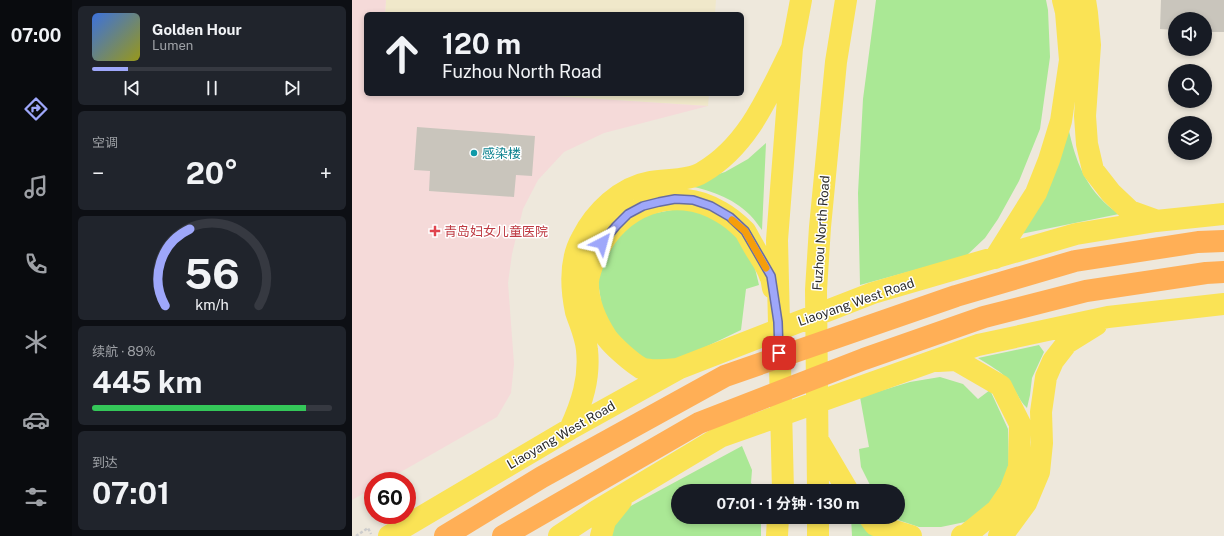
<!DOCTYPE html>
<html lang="zh">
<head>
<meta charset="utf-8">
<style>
	:root { --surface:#171b24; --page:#20242c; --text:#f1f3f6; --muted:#9ea1a6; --line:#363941; --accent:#9ea7fa }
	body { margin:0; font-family:"Public Sans","Noto Sans SC",sans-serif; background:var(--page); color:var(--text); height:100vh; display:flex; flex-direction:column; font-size:15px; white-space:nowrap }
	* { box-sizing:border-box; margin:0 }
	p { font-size:13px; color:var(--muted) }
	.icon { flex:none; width:22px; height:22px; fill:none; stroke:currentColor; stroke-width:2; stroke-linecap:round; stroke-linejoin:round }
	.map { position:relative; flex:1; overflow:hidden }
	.details { display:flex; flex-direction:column; gap:6px; padding:6px; background:#0d0f14; width:280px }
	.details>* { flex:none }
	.guide { position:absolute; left:12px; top:12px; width:380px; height:84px; border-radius:6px; box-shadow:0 2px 6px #0003; background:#171b24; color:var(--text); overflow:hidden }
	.fabs { position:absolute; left:816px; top:12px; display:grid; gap:8px }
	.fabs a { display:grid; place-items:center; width:44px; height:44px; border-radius:50%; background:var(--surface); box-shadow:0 2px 6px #0003; font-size:20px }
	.speed { position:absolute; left:12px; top:472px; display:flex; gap:8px; font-size:20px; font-weight:700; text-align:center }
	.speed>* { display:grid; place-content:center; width:52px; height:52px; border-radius:50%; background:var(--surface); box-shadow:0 2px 6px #0003; line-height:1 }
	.speed .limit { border:6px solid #d22; background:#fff; color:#111 }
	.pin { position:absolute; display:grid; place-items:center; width:34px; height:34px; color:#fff; margin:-17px; border-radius:8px; box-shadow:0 2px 6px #0006 }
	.me { position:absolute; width:44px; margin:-22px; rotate:39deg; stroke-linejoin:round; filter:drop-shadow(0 0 3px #0008) }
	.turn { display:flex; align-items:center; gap:14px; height:84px; padding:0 12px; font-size:18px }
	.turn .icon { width:52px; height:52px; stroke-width:2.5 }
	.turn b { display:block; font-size:28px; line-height:34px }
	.big { font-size:30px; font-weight:700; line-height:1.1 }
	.details .tile { flex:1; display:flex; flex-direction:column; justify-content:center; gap:6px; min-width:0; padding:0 14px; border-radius:6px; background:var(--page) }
	.details .dial { align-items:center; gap:0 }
	.dial svg { height:104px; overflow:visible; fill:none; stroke:var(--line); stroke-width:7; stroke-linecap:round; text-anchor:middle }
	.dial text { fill:var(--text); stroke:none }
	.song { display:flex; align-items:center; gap:12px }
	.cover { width:48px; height:48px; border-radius:6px; background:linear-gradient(135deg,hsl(220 70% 55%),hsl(60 70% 35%)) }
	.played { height:4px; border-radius:2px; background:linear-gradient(90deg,var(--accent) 15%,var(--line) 15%) }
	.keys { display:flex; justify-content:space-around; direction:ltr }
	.heat { display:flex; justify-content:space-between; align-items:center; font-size:22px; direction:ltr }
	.charge { height:6px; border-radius:3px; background:linear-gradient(90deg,#34c759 89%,var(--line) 0) }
	.trip { position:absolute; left:319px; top:484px; width:234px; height:40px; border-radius:20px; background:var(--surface); box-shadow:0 2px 6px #0003; font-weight:700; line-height:40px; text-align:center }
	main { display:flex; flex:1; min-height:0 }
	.dock { display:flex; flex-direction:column; width:72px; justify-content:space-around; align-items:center; background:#090b0e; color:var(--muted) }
	.dock .icon { width:28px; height:28px }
	.dock .active { color:var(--accent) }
	.dock b { font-size:18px; color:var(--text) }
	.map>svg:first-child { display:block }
	.education { fill:#f0e8ca }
	.medical { fill:#f5dad9 }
	.green { fill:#aae895 }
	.building { fill:#c9c5bc }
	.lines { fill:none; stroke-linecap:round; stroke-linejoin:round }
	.path { stroke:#ccc; stroke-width:2.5; stroke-dasharray:3 2; stroke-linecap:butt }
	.primary { stroke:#fae355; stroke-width:22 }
	.highway { stroke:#ffaf56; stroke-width:22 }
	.route-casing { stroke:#676da2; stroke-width:10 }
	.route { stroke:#9ea7fa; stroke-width:7 }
	.slow { stroke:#f59e0b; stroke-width:7 }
	.culture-dot { fill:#0f9aa8; stroke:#fff; stroke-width:1.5 }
	.health-dot { fill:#e0444e; stroke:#fff; stroke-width:1.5 }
	.labels { text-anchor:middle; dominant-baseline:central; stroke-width:3; stroke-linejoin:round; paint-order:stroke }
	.culture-label { font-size:13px; fill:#0d838f; stroke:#fff; text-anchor:start }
	.health-label { font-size:13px; fill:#be3a42; stroke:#fff; text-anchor:start }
	.street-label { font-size:13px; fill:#2b2b2b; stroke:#fff }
</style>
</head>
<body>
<main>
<nav class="dock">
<b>07:00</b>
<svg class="icon active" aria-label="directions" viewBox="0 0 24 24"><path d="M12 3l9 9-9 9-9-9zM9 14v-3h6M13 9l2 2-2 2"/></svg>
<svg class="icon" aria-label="music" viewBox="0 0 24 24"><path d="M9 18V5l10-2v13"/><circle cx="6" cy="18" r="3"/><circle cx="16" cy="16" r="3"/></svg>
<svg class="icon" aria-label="phone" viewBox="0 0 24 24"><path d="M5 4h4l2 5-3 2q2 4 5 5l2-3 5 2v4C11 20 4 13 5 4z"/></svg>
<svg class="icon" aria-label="climate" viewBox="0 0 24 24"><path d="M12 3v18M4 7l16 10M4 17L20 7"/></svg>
<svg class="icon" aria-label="car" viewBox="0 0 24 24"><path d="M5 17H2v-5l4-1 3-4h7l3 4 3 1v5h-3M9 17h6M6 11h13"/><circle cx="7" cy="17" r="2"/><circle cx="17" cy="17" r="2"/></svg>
<svg class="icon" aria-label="filters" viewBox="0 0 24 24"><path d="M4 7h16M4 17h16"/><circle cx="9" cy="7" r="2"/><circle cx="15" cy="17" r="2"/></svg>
</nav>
<section class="details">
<div class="tile">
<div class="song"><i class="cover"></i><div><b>Golden Hour</b><p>Lumen</p></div></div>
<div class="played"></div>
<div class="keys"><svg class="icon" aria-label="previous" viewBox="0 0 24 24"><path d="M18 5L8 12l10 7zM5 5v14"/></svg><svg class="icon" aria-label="pause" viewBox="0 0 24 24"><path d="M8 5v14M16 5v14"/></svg><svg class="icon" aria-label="next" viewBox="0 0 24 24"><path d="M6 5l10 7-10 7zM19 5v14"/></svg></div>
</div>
<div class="tile"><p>空调</p>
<div class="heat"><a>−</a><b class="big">20°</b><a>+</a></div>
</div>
<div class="tile dial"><svg viewBox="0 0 100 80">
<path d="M14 69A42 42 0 1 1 86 69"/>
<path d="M14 69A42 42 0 0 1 33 10" stroke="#9ea7fa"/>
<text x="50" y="56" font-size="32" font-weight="700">56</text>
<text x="50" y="72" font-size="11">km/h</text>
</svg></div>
<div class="tile"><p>续航 · 89%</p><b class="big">445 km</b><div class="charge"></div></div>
<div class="tile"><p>到达</p><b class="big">07:01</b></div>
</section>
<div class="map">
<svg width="872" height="536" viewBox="0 0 872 536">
	<rect width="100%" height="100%" fill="#eee8dc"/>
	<path class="education" d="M 34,0 L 364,0 L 363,14 L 33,14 Z
		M 168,94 L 357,94 L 356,106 Z"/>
	<path class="medical" d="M 0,0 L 34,0 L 33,14 L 14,14 L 14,94 L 168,94 L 356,106 L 252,133 L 212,152 L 186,180 L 171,209 L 160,254 L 156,283 L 162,364 L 159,393 L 145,417 L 33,481 L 21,481 L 21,488 L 0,500 Z"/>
	<path class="green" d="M 524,0 L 694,0 L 696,10 L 698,57 L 688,129 L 667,181 L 646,219 L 633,238 L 614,256 L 508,285 L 506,193 L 511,99 Z
		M 714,116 C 720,148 728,179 752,202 C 757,207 762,210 767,214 L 664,235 Z
		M 414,143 L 410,230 C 406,225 403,220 398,215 C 380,197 357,190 333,185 L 373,172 L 396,159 Z
		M 342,206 L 385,232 L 399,252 L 407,285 L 394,289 L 389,330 L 320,363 L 288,358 L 252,320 L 245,276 L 253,248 L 282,217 Z
		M 687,345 L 692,352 L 680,378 L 678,395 L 675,408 C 667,401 664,390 657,381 C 651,372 635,364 626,358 Z
		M 588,377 L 611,384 L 626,399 L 638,390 L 656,429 L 657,471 L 637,506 L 613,522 L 589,527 L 567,527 L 546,520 L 549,514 L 546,512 L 546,491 L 521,491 L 509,467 L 507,449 L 517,447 L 508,397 L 558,382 Z
		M 390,446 L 400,470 L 399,483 L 406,491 L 326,491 L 326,517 L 409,517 L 409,536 L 257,536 L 258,527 L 275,508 Z
		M 499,517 L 501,517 L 523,536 L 500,536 Z"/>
	<path class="building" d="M 809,0 L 872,0 L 872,32 L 853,32 L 853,19 L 823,19 L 823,30 L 808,29 Z
		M 65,127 L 183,136 L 180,176 L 164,175 L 162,197 L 77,191 L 78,171 L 62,170 Z"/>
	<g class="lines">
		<path class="path" d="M 4,536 L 16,528 L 19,534"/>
		<path class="primary" d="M 733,0 L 735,13 L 738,45 L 733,116 L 735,144 L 741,170 L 759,193 L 778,211 L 803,220
			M 643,258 L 684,193 L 697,160 L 709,121 L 718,60 L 714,12 L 711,0
			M 586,361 L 604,360 L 649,386 L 668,424 L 667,467 L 658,491 L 645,510 L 613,536 L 610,536
			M 325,369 C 315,370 299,372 289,368 C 279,362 262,347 255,338 C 244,321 235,302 236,281 C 237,273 241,263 244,255 C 265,206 322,183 369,212 C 378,217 386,224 393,231 C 396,236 399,242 402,247 C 407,256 415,266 418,276 C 420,279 420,284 421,288
			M 218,429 C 230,403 238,378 235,350 C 234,337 228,324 224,312 C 219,288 218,259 230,238 C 243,212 269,187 298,182 C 314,179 338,181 351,172 C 397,145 417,94 440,48
			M 466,440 L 496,491
			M 431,491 L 425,240 L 440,48 L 449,0
			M 466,491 L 464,290 L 468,227 L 484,62 L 494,0
			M 466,517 L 466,536
			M 517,517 L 523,525 L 559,536
			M 37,536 L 218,429 L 328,368 L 521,293 L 724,234 L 804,221 L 872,214
			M 207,536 L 246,510 L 368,437 L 626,345 L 756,317 L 872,304
			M 249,536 L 253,521 L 269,501
			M 425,536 L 426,517
			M 647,536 L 652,533 L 674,503 L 687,472 L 690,443 L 689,412 L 694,377 L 701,361 L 715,343 L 744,325"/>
		<path class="highway" d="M 93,536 L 190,477 L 373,376 L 604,296 L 723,261 L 846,242 L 872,241
			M 151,536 L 347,423 L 512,359 L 632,317 L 734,291 L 854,273 L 872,272"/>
	</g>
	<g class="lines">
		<g class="route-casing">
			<path id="route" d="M 250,243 L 264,226 L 276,214 L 291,206 L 307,202 L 323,199 L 341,200 L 359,206 L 378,217 L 393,231 L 419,276 L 426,322 L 427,353"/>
		</g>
		<use href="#route" class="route"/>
		<path class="slow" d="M 380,220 L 393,231 L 414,268"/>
	</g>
	<circle class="culture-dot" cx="122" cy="153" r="4"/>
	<path class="health-dot" d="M81 225h4v4h4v4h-4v4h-4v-4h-4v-4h4z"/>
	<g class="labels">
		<g class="culture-label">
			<text x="130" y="153">感染楼</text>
		</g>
		<g class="health-label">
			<text x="92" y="231">青岛妇女儿童医院</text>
		</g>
		<g class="street-label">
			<text transform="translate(469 233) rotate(-86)">Fuzhou North Road</text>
			<text transform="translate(504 302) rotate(-19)">Liaoyang West Road</text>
			<text transform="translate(209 435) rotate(-30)">Liaoyang West Road</text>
		</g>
	</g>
</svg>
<div class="fabs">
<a><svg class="icon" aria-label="sound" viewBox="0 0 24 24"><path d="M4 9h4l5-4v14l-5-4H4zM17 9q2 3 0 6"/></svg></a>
<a><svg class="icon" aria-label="search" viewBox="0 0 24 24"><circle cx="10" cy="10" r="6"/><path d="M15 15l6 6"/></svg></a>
<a><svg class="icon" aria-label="layers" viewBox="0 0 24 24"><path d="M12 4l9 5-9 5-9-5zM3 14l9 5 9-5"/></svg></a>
</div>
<div class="speed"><div class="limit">60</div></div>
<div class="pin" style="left:427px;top:353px;background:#d93025"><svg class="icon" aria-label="arrive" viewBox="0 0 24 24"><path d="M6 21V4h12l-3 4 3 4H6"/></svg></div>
<svg class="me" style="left:250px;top:243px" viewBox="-20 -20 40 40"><path d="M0-17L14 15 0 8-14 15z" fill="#9ea7fa" stroke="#fff" stroke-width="4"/></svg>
<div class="trip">07:01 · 1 分钟 · 130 m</div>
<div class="guide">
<div class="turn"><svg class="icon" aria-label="ahead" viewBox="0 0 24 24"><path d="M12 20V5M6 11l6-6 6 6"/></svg><div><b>120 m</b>Fuzhou North Road</div></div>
</div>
</div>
</main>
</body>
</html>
